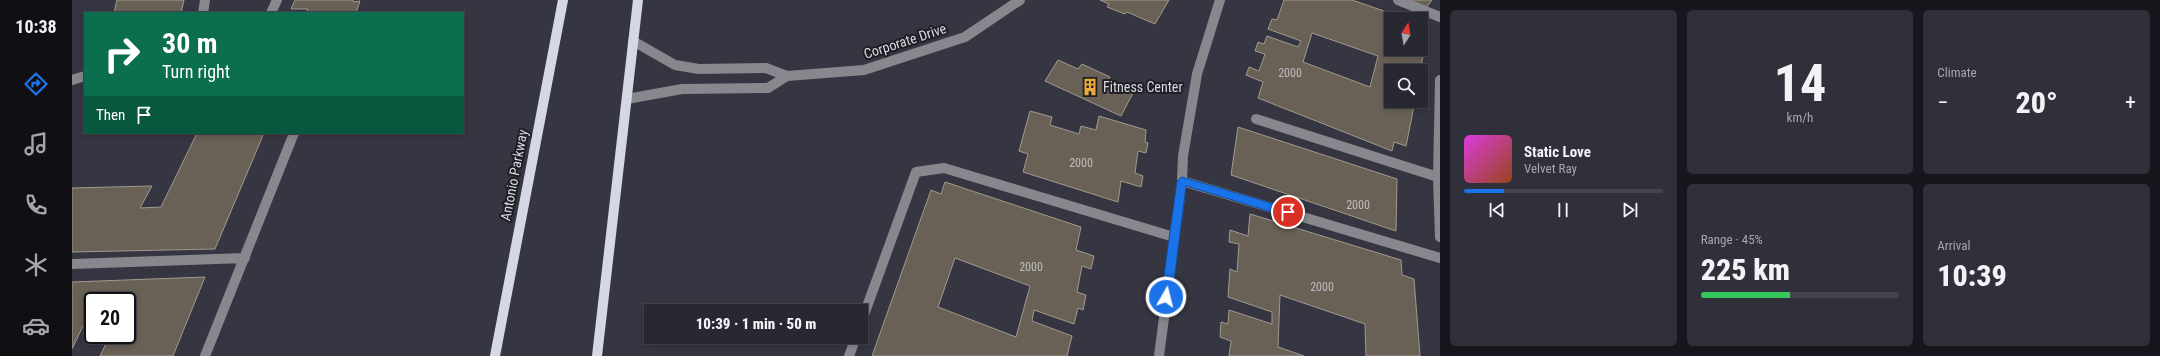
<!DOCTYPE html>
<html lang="en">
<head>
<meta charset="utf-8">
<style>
	:root { --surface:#282832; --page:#30303a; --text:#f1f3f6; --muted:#a5a6ac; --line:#44444d; --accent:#1a73e8 }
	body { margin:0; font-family:"Roboto Condensed",sans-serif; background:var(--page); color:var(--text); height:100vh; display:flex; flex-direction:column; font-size:15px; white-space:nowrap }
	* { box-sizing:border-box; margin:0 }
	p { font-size:13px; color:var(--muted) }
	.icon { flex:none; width:22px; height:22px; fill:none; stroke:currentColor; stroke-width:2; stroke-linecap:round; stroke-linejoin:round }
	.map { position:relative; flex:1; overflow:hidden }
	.sheet { display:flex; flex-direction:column; gap:10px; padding:10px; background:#16161c; width:720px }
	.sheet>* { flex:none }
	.top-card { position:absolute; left:12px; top:12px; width:380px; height:122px; border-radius:0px; box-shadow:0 2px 6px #0003,0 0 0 1px var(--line); background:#0b6e4f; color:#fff; overflow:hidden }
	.needle { width:26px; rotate:11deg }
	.controls { position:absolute; left:1312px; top:12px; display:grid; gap:8px }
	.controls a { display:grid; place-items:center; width:44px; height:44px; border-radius:0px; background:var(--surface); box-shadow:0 2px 6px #0003,0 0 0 1px var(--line); font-size:20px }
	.speed { position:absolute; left:12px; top:292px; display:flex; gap:8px; font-size:20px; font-weight:700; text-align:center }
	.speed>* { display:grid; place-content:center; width:52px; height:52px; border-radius:50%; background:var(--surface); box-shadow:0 2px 6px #0003,0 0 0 1px var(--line); line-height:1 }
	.speed .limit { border:2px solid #111; border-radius:6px; background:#fff; color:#111 }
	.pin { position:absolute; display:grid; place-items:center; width:34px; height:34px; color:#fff; margin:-17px; border:2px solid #fff; border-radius:50%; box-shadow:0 1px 4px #0007 }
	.me { position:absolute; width:44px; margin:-22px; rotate:8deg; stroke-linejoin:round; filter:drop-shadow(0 0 3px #0008) }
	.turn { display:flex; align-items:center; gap:14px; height:84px; padding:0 12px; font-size:18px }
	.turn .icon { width:52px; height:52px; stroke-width:2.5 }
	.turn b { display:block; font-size:28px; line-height:34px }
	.then { display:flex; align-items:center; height:38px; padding:0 12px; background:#0003; gap:8px; font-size:15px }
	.big { font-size:30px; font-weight:800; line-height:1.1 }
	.sheet .widget { flex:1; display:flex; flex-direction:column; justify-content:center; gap:6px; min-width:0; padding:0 14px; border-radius:6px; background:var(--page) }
	.sheet .dial { align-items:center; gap:0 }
	.dial b { font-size:52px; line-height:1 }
	.song { display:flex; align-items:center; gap:12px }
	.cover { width:48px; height:48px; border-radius:6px; background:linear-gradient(135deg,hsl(300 70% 55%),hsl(20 70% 35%)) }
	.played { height:4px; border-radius:2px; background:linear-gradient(90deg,var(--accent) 20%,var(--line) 20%) }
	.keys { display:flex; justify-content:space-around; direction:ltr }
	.heat { display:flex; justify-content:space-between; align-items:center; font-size:22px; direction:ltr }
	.charge { height:6px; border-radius:3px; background:linear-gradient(90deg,#34c759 45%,var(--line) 0) }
	.sheet .tiles { flex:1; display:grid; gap:10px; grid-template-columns:repeat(3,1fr) }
	.widget:first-child { grid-row:span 2 }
	.trip { position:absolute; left:572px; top:304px; width:224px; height:40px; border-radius:0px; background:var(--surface); box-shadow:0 2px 6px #0003,0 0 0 1px var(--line); font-weight:800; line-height:40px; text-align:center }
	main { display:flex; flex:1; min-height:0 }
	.menu { display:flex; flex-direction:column; width:72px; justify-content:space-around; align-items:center; background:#101014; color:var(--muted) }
	.menu .icon { width:28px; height:28px }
	.menu .on { color:var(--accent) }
	.menu b { font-size:18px; color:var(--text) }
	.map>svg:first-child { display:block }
	.building { fill:#696156; stroke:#a39a8d; fill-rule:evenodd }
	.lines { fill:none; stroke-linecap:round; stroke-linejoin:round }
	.minor { stroke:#87888e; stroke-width:10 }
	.major { stroke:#d6d7e4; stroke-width:10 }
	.route { fill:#1a73e8; stroke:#114b97 }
	.labels { text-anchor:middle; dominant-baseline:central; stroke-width:4; stroke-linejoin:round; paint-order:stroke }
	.number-label { font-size:12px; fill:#bebcbf }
	.street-label { font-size:14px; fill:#dadbe2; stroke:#1e1e24 }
	.poi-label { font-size:14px; fill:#dadbe2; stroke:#1e1e24; text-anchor:start }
</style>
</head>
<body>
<main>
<nav class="menu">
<b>10:38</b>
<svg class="icon on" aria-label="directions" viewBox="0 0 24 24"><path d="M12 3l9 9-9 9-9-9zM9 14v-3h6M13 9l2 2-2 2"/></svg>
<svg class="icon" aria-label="music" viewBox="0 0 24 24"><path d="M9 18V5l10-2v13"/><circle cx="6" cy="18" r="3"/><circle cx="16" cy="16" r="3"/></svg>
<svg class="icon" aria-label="phone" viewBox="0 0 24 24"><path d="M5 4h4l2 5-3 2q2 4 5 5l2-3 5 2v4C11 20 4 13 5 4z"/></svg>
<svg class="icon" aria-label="climate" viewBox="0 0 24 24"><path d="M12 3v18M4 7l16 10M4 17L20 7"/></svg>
<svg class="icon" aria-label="car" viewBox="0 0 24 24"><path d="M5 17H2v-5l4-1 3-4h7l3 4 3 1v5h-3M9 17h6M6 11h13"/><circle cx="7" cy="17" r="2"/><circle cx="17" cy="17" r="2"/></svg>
</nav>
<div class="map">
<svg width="1368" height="356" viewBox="0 0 1368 356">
	<rect width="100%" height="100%" fill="#353642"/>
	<path class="building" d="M 45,0 L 112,0 L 109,13 L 42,13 Z
		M 223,0 L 281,0 L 281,2 L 288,1 L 284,13 L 234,13 L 236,9 L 219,9 Z
		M 1028,0 L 1097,0 L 1083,24 L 1055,12 L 1053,14 L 1035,7 L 1037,4 Z
		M 1212,0 L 1280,0 L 1335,19 L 1319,19 L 1319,49 L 1349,49 L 1349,34 L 1355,36 L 1348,71 L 1319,71 L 1319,101 L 1343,101 L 1334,146 L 1322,142 L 1320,151 L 1186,98 L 1191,82 L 1174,75 L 1177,67 L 1187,71 L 1193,54 L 1183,51 L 1186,42 L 1192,44 L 1195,36 L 1226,47 L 1229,41 L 1196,29 L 1200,19 L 1205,20 ZM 1240,33 L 1306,56 L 1298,87 L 1231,62 Z
		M 1337,0 L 1360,0 L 1354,8 Z
		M 986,60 L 1006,69 L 1010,64 L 1038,77 L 1035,82 L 1061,93 L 1049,116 L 973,81 Z
		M 958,111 L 980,117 L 978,125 L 1007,134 L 1009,126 L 1024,130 L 1027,116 L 1074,130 L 1073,142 L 1076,143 L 1074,153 L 1066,151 L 1063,173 L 1071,176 L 1069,187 L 1049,181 L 1046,202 L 951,172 L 956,154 L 947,151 Z
		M 1166,127 L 1325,179 L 1324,231 L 1159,175 Z
		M 125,133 L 192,133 L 143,249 L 0,252 L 0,188 L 80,186 L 68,208 L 89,207 Z
		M 873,182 L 1009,227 L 1004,250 L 1022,256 L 1019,269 L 1010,266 L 1005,292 L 1014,295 L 1011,310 L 1006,308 L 1002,324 L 962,310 L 960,321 L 1000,336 L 995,356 L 800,356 L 859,190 L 869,194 ZM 883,258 L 958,286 L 944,337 L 866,307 Z
		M 1178,214 L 1329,260 L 1330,275 L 1342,279 L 1348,356 L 1294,356 L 1293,324 L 1208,295 L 1206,347 L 1232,356 L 1157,356 L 1159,341 L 1148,337 L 1149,322 L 1156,324 L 1157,310 L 1200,324 L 1200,312 L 1156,297 L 1158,269 L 1165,272 L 1167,244 L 1157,242 L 1158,230 L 1176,236 Z
		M 133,277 L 101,356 L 28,356 L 38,335 L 55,335 L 55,301 L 21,301 L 21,326 L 11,326 L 0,349 L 0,282 Z"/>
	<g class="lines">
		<path class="minor" d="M 1326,0 L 1368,17
			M 131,13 L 133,0
			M 199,13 L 205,0
			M 561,41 L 603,65 L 627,69 L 694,68 L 715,76 L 792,70 L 893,37 L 948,0
			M 0,80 L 13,76
			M 1368,80 L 1366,177 L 1368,237
			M 555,99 L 610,89 L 696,88 L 715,76
			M 1184,119 L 1366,177
			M 1110,181 L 1368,258
			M 0,264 L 173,258
			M 789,323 L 844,172 L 872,168 L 1102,237
			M 133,356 L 222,133
			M 777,356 L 784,337
			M 1087,356 L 1110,181 L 1111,156 L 1125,74 L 1148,0"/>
		<path class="major" d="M 423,356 L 491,0
			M 525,356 L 566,0"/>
	</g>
	<path class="route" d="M 1110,177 L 1216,208 L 1221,212 L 1216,217 L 1114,186 L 1100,297 L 1094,301 L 1089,297 L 1105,181 Z"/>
	<defs>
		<g id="building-bare" transform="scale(1.38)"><path d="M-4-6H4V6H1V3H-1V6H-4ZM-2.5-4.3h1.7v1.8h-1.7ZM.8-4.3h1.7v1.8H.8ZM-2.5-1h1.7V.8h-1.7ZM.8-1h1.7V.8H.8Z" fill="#eaaa38" stroke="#1e1e24" stroke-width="2.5" paint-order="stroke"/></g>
	</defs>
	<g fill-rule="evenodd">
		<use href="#building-bare" x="1018" y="87"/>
	</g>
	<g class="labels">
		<g class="number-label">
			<text x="1218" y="73">2000</text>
			<text x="1009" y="163">2000</text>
			<text x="1286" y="205">2000</text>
			<text x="959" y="267">2000</text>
			<text x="1250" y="287">2000</text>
		</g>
		<g class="street-label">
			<text transform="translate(833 41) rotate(-18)">Corporate Drive</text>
			<text transform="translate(442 175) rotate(-79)">Antonio Parkway</text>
		</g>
		<g class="poi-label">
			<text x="1031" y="87">Fitness Center</text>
		</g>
	</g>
</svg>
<div class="controls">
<a><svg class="needle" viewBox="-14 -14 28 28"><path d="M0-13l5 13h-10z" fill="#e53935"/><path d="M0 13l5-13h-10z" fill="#a5a6ac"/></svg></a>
<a><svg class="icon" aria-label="search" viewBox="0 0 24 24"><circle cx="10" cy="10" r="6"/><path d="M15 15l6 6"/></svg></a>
</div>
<div class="speed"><div class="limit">20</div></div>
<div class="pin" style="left:1216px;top:212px;background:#d93025"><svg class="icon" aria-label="arrive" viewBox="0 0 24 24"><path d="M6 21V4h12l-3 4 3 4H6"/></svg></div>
<svg class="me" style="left:1094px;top:297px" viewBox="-20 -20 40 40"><circle r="17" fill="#1a73e8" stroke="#fff" stroke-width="3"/><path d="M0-11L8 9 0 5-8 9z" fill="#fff"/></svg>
<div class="trip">10:39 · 1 min · 50 m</div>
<div class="top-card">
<div class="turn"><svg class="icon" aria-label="right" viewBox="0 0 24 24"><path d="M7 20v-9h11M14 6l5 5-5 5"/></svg><div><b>30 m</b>Turn right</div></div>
<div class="then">Then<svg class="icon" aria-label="arrive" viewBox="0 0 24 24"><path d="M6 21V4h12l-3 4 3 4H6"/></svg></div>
</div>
</div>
<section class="sheet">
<div class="tiles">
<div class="widget">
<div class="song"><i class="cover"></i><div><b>Static Love</b><p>Velvet Ray</p></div></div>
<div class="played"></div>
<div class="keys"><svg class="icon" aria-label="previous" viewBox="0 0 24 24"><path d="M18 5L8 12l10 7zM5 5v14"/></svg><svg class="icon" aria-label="pause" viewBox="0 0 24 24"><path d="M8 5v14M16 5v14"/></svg><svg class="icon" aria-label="next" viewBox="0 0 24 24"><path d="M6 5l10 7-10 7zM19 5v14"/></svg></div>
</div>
<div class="widget dial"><b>14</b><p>km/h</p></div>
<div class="widget"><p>Climate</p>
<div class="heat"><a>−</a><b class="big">20°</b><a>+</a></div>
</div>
<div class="widget"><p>Range · 45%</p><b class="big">225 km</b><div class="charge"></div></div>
<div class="widget"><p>Arrival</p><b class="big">10:39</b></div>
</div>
</section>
</main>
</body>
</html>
